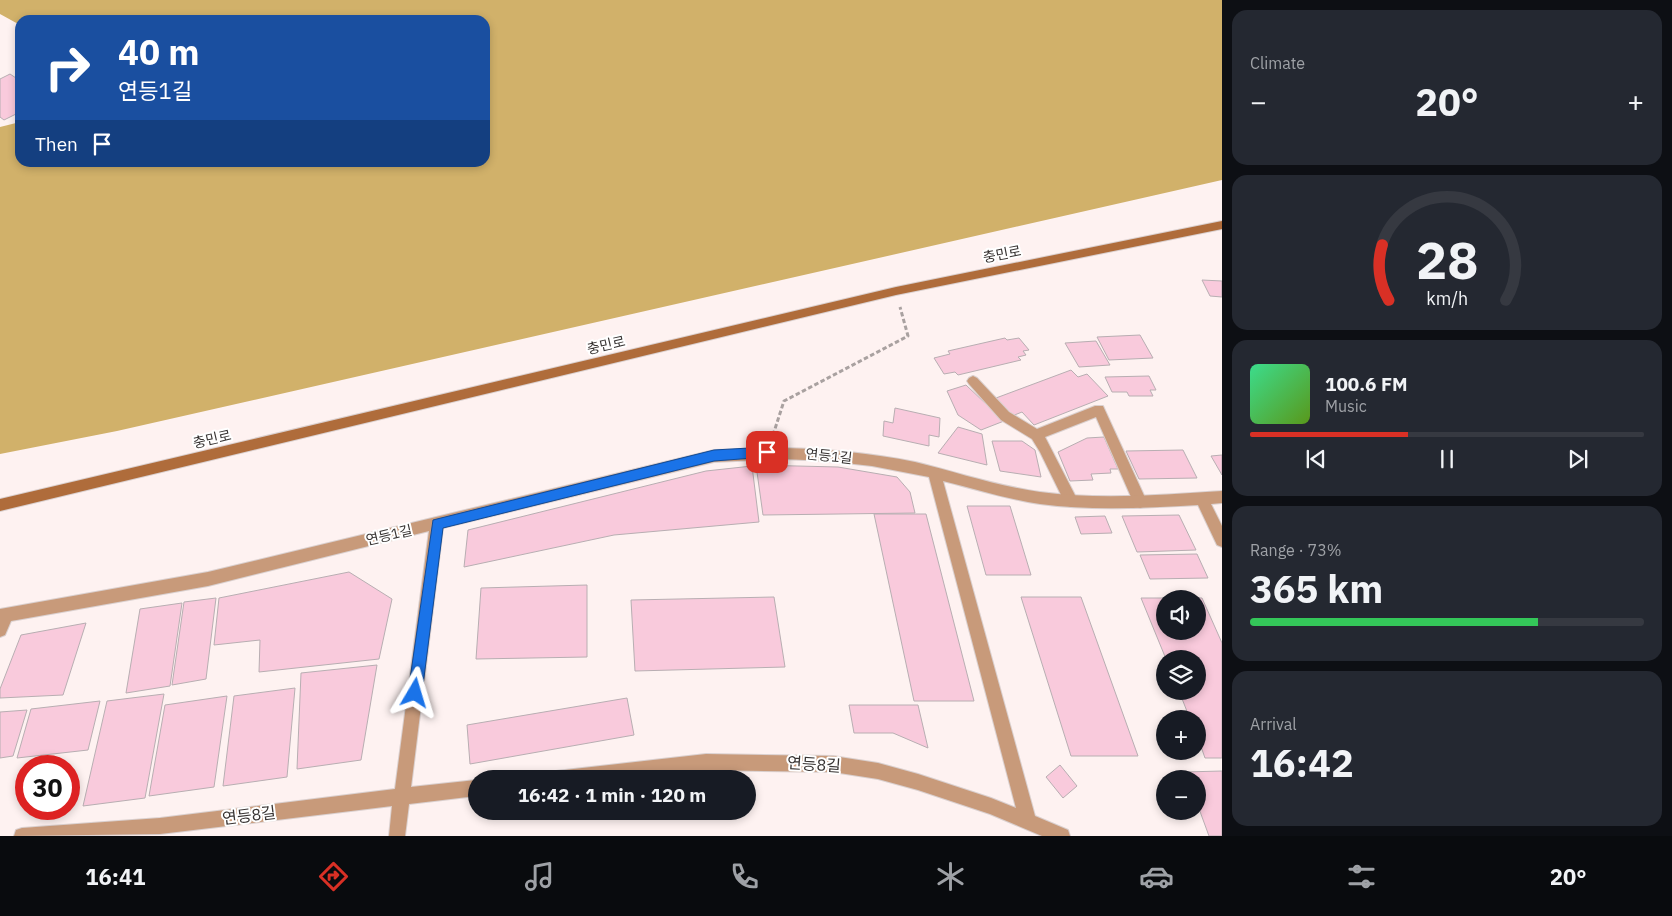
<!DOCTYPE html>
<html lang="en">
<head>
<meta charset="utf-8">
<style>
	:root { --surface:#171b24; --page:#242831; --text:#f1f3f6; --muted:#9ea1a6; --line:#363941; --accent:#d93025 }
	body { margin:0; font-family:"IBM Plex Sans","Noto Sans KR",sans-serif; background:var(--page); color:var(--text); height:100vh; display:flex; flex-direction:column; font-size:19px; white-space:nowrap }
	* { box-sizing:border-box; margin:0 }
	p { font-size:16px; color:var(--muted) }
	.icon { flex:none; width:28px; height:28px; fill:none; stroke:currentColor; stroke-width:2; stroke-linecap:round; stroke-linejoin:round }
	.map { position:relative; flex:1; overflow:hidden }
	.side { display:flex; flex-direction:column; gap:10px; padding:10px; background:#0d0f14; width:450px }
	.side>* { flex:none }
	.hud { position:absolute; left:15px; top:15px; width:475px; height:152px; border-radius:15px; box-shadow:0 2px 8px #0003; background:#1a4fa0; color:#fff; overflow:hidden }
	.buttons { position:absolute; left:1156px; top:590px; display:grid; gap:10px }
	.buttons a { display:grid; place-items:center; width:50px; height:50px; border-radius:50%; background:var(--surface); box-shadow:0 2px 8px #0003; font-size:25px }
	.speed { position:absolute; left:15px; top:755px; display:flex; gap:10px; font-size:25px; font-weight:700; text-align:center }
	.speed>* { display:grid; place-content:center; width:65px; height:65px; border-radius:50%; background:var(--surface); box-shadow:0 2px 8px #0003; line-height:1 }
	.speed .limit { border:8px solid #d22; background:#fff; color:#111 }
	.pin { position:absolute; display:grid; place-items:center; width:42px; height:42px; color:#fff; margin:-21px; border-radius:10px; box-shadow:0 2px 8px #0006 }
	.me { position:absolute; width:55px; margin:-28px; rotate:7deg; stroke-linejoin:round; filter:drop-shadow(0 0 4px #0008) }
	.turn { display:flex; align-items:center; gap:18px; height:105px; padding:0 20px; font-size:22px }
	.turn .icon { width:65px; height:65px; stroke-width:2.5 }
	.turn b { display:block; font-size:35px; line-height:42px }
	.then { display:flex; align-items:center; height:48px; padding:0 20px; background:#0003; gap:10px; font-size:19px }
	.big { font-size:38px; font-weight:700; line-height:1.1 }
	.side .card { flex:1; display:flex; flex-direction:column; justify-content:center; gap:8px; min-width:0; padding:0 18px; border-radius:15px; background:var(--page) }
	.side .dial { align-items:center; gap:0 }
	.dial svg { height:130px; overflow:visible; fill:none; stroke:var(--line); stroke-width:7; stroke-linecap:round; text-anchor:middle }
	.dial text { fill:var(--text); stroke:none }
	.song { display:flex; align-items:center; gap:15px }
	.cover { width:60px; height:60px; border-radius:8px; background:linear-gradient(135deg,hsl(150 70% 55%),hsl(90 70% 35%)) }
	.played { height:5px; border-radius:2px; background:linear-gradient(90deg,var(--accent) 40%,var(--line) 40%) }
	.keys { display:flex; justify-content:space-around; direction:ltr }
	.heat { display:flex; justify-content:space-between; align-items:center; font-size:28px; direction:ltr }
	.charge { height:8px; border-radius:4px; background:linear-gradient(90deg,#34c759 73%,var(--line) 0) }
	.trip { position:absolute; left:468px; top:770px; width:288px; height:50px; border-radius:25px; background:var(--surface); box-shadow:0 2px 8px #0003; font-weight:700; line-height:50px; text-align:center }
	.tabs { display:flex; height:80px; justify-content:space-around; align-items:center; background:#090b0e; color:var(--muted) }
	.tabs .icon { width:35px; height:35px }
	.tabs .on { color:var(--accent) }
	.tabs b { font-size:22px; color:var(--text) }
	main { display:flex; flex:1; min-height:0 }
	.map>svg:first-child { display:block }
	.forest { fill:#d1b16a }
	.building { fill:#f9cadc; stroke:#b8aeb2; fill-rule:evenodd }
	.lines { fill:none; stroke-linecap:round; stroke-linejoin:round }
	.lane-casing { stroke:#dad0cf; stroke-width:2 }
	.street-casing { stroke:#dad0cf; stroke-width:2 }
	.secondary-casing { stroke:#dad0cf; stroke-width:2 }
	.path { stroke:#a9a1a0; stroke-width:3; stroke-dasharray:4.5 2.5; stroke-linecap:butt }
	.lane { fill:#c89a7a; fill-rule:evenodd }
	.street { fill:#c89a7a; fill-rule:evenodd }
	.secondary { fill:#af6c3b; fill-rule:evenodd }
	.route { fill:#1a73e8; stroke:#114b97 }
	.labels { text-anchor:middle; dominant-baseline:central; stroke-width:4; stroke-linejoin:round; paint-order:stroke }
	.street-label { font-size:14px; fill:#383433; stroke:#fff }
	.near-street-label { font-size:16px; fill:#383433; stroke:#fff }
</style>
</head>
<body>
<main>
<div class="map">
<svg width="1222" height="836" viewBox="0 0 1222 836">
	<rect width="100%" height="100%" fill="#fef2f1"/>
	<path class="forest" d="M 0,0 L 1222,0 L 1222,180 L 117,431 L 0,454 L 0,127 L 20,122 L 20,162 L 485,162 L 485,20 L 20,20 L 20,25 L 0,14 Z"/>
	<path class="building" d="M 10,74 L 16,78 L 20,76 L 20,112 L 4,120 L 0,117 L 0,79 Z
		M 1202,280 L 1222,281 L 1222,297 L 1210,296 Z
		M 1140,335 L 1153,358 L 1109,360 L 1097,337 Z
		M 1005,338 L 1007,340 L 1019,338 L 1029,350 L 1023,351 L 1026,355 L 1018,357 L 1021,360 L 958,375 L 955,372 L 944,374 L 934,358 L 950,354 L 948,351 Z
		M 1096,341 L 1110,365 L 1079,367 L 1065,343 Z
		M 1071,370 L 1078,377 L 1087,374 L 1108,396 L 1034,425 L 1022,412 L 1012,416 L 996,398 Z
		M 1149,376 L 1156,390 L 1150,390 L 1153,396 L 1129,396 L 1127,392 L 1112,392 L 1105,377 Z
		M 966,385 L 1004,421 L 981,430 L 958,415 L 947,391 Z
		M 895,408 L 940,418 L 939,437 L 929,435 L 929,446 L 883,436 L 884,421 L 893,423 Z
		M 958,427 L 982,434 L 987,465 L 938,453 Z
		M 1104,437 L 1118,469 L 1110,469 L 1111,473 L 1091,474 L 1093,480 L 1070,481 L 1058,452 L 1087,438 Z
		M 992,441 L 1022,441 L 1035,450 L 1041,477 L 1000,471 Z
		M 1183,450 L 1197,478 L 1139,479 L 1126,451 Z
		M 1222,455 L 1222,475 L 1211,456 Z
		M 756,465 L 838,467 L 897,477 L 910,492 L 915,513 L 763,515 Z
		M 752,466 L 759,522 L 614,535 L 464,567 L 468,530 L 706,471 Z
		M 967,506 L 1010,506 L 1031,575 L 986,575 Z
		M 874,514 L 926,514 L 974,701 L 914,701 Z
		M 1179,515 L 1196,550 L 1137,552 L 1122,516 Z
		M 1105,516 L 1112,533 L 1081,534 L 1075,517 Z
		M 1197,554 L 1208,578 L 1150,579 L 1140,555 Z
		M 349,572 L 392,599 L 379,659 L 259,672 L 260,640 L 214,645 L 219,598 Z
		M 587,585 L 587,657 L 476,659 L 481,588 Z
		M 774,597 L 785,667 L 635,671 L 631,600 Z
		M 1021,597 L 1081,597 L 1138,756 L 1071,756 Z
		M 216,598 L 206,679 L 172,685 L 184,602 Z
		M 1141,598 L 1202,598 L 1222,643 L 1222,758 L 1205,758 L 1198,738 L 1198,719 L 1190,719 L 1179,691 L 1198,691 L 1198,659 L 1166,659 ZM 1165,599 L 1198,599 L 1198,631 L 1165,631 Z
		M 182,603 L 170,686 L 126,693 L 140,609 Z
		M 86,623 L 63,695 L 0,698 L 0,689 L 21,635 Z
		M 377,665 L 361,760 L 297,769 L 301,673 Z
		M 295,688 L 287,777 L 223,786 L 234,696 Z
		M 164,694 L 145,798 L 83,806 L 107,701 Z
		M 227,696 L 214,787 L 149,796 L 165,705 Z
		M 627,698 L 634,735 L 470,764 L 467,725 Z
		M 100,701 L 88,750 L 17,758 L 31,709 Z
		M 849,705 L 918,705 L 928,748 L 893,733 L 854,733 Z
		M 27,710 L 13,756 L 0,758 L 0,712 Z
		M 1060,765 L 1077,786 L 1063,798 L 1046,777 Z
		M 1222,771 L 1222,836 L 1209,836 L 1198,806 L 1198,779 L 1187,779 L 1184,772 Z"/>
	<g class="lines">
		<g class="lane-casing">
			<path id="lane" d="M 973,376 L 977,378 L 1009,412 L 1037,429 L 1095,406 L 1103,406 L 1147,502 L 1145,506 L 1140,508 L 1135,506 L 1096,417 L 1045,437 L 1078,501 L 1076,505 L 1071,507 L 1066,505 L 1040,452 L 1032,439 L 1001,420 L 969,384 L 967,381 L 969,378 Z"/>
		</g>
		<g class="street-casing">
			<path id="street" d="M 783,448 C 827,449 871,453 915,462 C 956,472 997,486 1040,492 C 1100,500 1162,495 1222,491 L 1222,503 L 1211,504 L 1222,526 L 1222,547 L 1217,545 L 1198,505 C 1145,508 1092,511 1040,504 C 1007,499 975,489 943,481 L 1035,816 L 1068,830 L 1070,836 L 1042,836 L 990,814 L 918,790 L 878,779 L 833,772 L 706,770 L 630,779 L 548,779 L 550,773 L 556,771 L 706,754 L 833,756 L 878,763 L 918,774 L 991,798 L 1016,808 L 929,477 L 872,466 L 827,461 L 783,459 L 714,462 L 443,528 L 411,787 L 476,780 L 476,796 L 409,804 L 405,836 L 389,836 L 392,806 L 160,834 L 14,836 L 16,830 L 22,828 L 160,818 L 395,789 L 429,531 L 208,586 L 11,621 L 5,635 L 0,637 L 0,609 L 208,572 L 714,450 Z"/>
		</g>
		<g class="secondary-casing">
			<path id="secondary" d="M 1222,221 L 1222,229 L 896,295 L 0,511 L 0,499 L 896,287 Z"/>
		</g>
		<path class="path" d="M 773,435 L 784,401 L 908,336 L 900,307"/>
		<use href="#lane" class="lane"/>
		<use href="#street" class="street"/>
		<use href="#secondary" class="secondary"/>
	</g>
	<path class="route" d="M 767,447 L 771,448 L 773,452 L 771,455 L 767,457 L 714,461 L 443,528 L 422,693 L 420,698 L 415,700 L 410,698 L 408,693 L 433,520 L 714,450 Z"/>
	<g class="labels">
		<g class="street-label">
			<text transform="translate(1002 254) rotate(-11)">충민로</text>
			<text transform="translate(606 345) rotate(-13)">충민로</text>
			<text transform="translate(212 439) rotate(-13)">충민로</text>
			<text transform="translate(829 456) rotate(6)">연등1길</text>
			<text transform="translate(389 535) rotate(-13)">연등1길</text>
		</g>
		<g class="near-street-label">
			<text transform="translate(814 764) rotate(4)">연등8길</text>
			<text transform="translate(249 815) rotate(-7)">연등8길</text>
		</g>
	</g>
</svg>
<div class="buttons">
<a><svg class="icon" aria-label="sound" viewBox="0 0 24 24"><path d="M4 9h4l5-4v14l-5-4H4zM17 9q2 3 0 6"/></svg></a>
<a><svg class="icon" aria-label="layers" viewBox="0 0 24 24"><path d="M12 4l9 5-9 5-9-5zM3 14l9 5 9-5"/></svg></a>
<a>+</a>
<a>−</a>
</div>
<div class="speed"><div class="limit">30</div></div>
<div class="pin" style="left:767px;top:452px;background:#d93025"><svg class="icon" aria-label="arrive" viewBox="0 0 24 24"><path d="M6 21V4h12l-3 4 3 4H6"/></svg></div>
<svg class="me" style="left:415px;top:693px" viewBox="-20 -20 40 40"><path d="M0-17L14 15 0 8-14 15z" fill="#1a73e8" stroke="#fff" stroke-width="4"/></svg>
<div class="trip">16:42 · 1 min · 120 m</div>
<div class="hud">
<div class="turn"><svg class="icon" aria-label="right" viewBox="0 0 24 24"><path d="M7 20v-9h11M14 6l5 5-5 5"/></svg><div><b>40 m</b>연등1길</div></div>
<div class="then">Then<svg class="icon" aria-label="arrive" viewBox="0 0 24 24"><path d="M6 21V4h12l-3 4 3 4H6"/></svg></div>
</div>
</div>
<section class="side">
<div class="card"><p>Climate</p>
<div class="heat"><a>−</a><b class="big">20°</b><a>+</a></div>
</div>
<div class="card dial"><svg viewBox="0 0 100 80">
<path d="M14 69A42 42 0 1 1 86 69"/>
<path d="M14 69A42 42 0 0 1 10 35" stroke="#d93025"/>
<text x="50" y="56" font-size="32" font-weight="700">28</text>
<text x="50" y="72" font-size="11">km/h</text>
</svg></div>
<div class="card">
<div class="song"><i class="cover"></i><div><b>100.6 FM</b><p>Music</p></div></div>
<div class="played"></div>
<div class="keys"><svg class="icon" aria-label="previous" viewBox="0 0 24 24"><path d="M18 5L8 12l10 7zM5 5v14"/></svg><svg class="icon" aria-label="pause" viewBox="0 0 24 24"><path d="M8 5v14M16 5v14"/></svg><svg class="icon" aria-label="next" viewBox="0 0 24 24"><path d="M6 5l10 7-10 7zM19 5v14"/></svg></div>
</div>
<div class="card"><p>Range · 73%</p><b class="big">365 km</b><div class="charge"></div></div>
<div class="card"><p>Arrival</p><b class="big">16:42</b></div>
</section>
</main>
<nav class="tabs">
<b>16:41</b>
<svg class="icon on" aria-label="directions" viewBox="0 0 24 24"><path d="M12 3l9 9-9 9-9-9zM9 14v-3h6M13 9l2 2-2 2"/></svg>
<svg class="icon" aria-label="music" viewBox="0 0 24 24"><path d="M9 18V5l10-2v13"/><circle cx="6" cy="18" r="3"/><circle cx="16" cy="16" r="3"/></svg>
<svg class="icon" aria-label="phone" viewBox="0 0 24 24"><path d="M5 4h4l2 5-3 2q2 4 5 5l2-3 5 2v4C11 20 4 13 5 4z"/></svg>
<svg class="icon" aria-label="climate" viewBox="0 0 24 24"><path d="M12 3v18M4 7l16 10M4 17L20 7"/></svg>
<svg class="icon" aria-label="car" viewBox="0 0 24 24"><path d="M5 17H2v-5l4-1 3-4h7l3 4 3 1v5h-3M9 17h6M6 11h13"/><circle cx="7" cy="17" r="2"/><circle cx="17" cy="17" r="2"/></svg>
<svg class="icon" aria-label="filters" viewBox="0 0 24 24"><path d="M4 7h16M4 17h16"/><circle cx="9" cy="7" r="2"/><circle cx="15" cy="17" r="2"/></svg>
<b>20°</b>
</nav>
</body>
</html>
